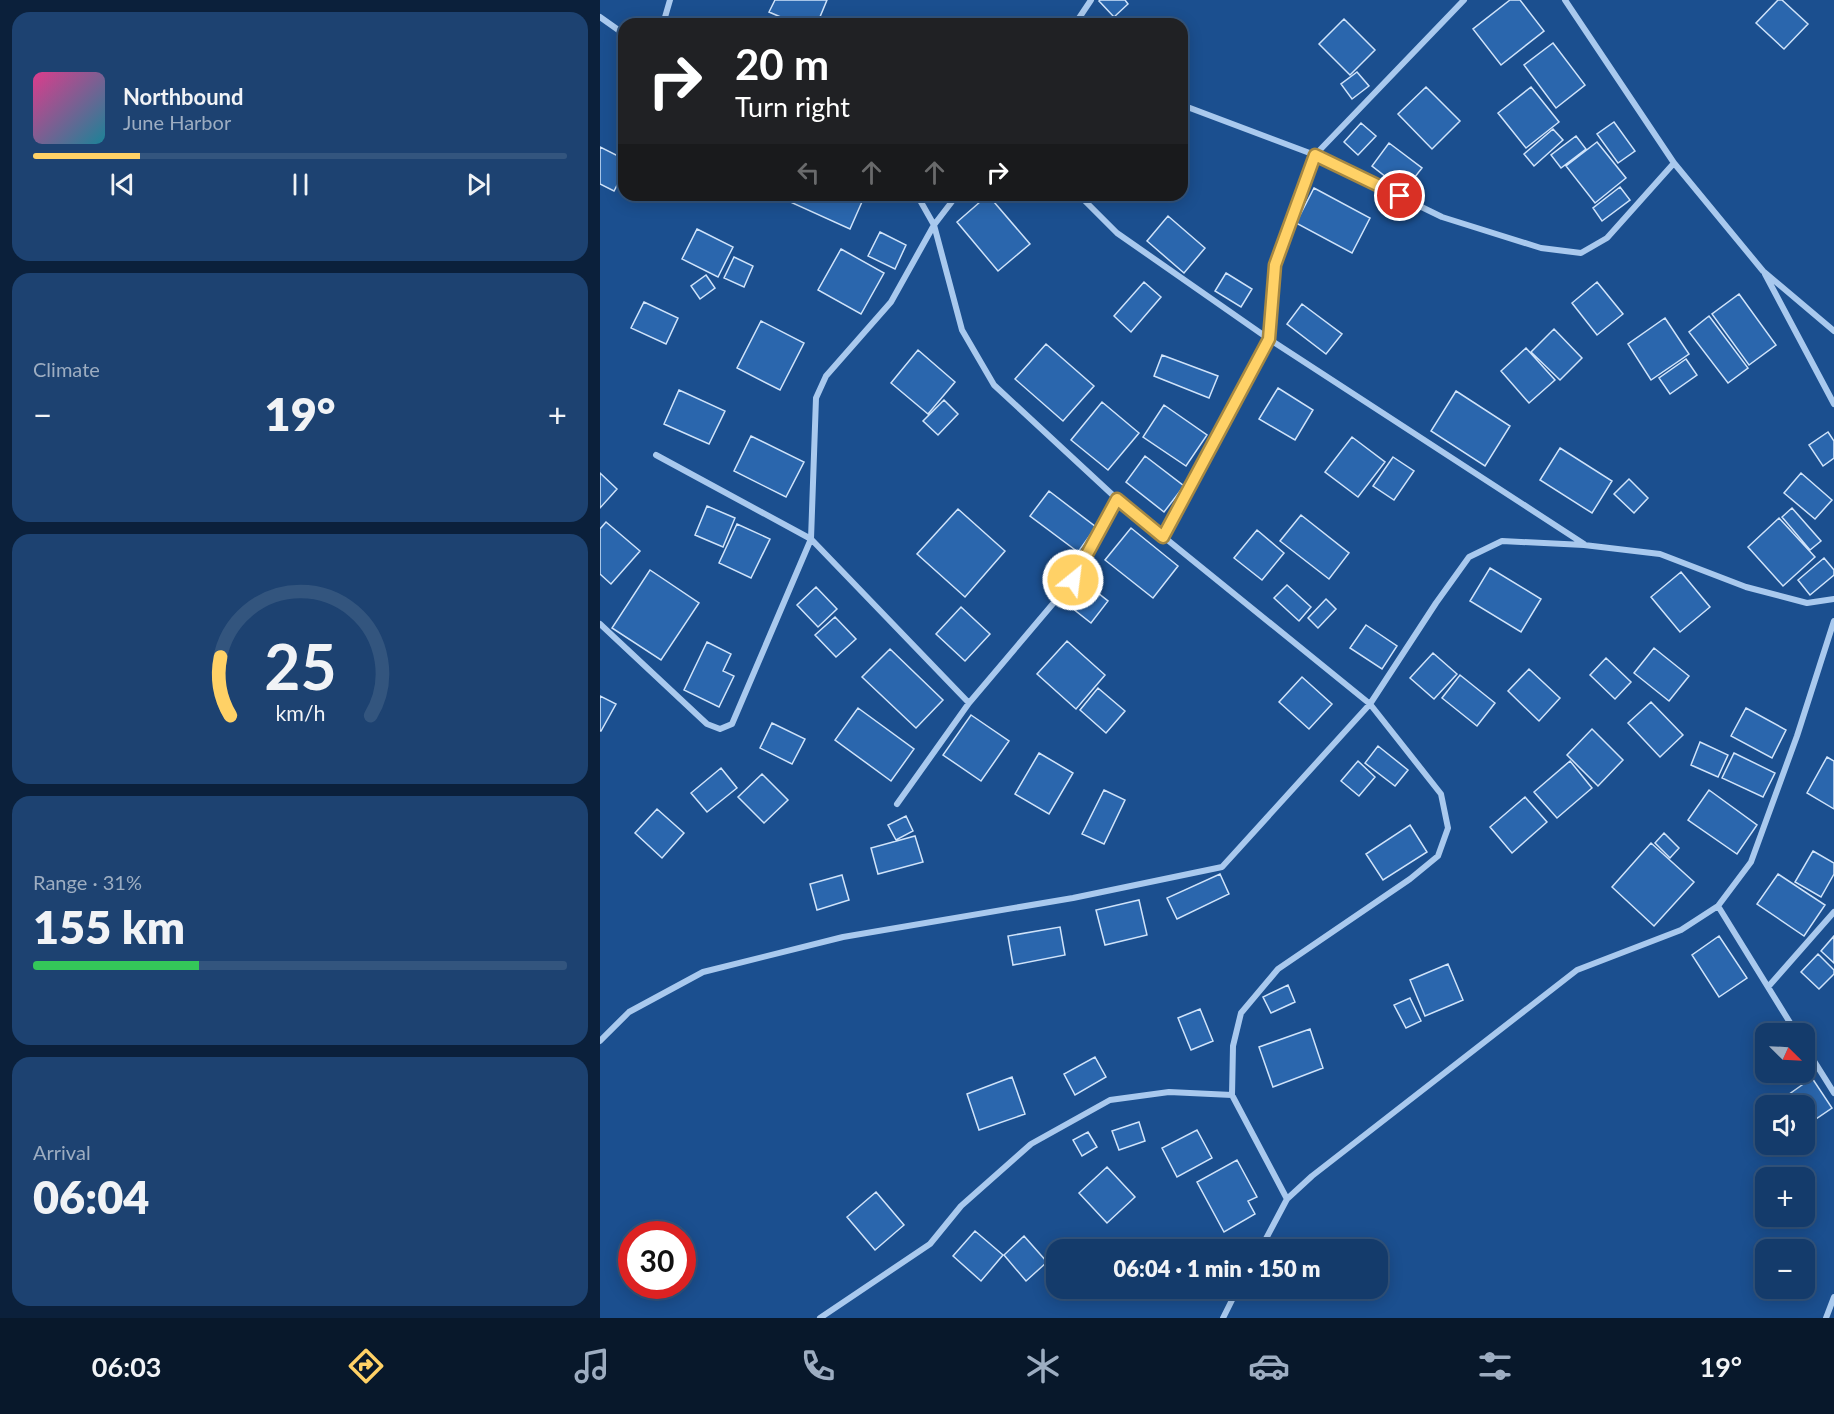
<!DOCTYPE html>
<html lang="en">
<head>
<meta charset="utf-8">
<style>
	:root { --surface:#143b6b; --page:#1d4271; --text:#f1f3f6; --muted:#9dadc1; --line:#33557e; --accent:#ffd166 }
	body { margin:0; font-family:Lato,sans-serif; background:var(--page); color:var(--text); height:100vh; display:flex; flex-direction:column; font-size:22px; white-space:nowrap }
	* { box-sizing:border-box; margin:0 }
	p { font-size:20px; color:var(--muted) }
	.icon { flex:none; width:33px; height:33px; fill:none; stroke:currentColor; stroke-width:2; stroke-linecap:round; stroke-linejoin:round }
	.map { position:relative; flex:1; overflow:hidden }
	.side { display:flex; flex-direction:column; gap:12px; padding:12px; background:#0b203b; width:600px }
	.side>* { flex:none }
	.guide { position:absolute; left:18px; top:18px; width:570px; height:183px; border-radius:18px; box-shadow:0 3px 15px #0003,0 0 0 2px var(--line); background:#202124; color:#fff; overflow:hidden }
	.needle { width:39px; rotate:114deg }
	.tools { position:absolute; left:1155px; top:1023px; display:grid; gap:12px }
	.tools a { display:grid; place-items:center; width:60px; height:60px; border-radius:12px; background:var(--surface); box-shadow:0 3px 15px #0003,0 0 0 2px var(--line); font-size:30px }
	.speed { position:absolute; left:18px; top:1221px; display:flex; gap:12px; font-size:30px; font-weight:700; text-align:center }
	.speed>* { display:grid; place-content:center; width:78px; height:78px; border-radius:50%; background:var(--surface); box-shadow:0 3px 15px #0003,0 0 0 2px var(--line); line-height:1 }
	.speed .limit { border:9px solid #d22; background:#fff; color:#111 }
	.pin { position:absolute; display:grid; place-items:center; width:51px; height:51px; color:#fff; margin:-26px; border:3px solid #fff; border-radius:50%; box-shadow:0 2px 6px #0007 }
	.me { position:absolute; width:66px; margin:-33px; rotate:29deg; stroke-linejoin:round; filter:drop-shadow(0 0 4px #0008) }
	.turn { display:flex; align-items:center; gap:21px; height:126px; padding:0 18px; font-size:27px }
	.turn .icon { width:78px; height:78px; stroke-width:2.5 }
	.turn b { display:block; font-size:42px; line-height:51px }
	.lanes { display:flex; align-items:center; height:57px; padding:0 18px; background:#0003; justify-content:center; gap:30px; direction:ltr }
	.lanes .off { opacity:.35 }
	.big { font-size:45px; font-weight:800; line-height:1.1 }
	.side .card { flex:1; display:flex; flex-direction:column; justify-content:center; gap:9px; min-width:0; padding:0 21px; border-radius:18px; background:var(--page) }
	.side .dial { align-items:center; gap:0 }
	.dial svg { height:156px; overflow:visible; fill:none; stroke:var(--line); stroke-width:7; stroke-linecap:round; text-anchor:middle }
	.dial text { fill:var(--text); stroke:none }
	.song { display:flex; align-items:center; gap:18px }
	.cover { width:72px; height:72px; border-radius:9px; background:linear-gradient(135deg,hsl(330 70% 55%),hsl(190 70% 35%)) }
	.played { height:6px; border-radius:3px; background:linear-gradient(90deg,var(--accent) 20%,var(--line) 20%) }
	.keys { display:flex; justify-content:space-around; direction:ltr }
	.heat { display:flex; justify-content:space-between; align-items:center; font-size:33px; direction:ltr }
	.charge { height:9px; border-radius:4px; background:linear-gradient(90deg,#34c759 31%,var(--line) 0) }
	.trip { position:absolute; left:446px; top:1239px; width:342px; height:60px; border-radius:18px; background:var(--surface); box-shadow:0 3px 15px #0003,0 0 0 2px var(--line); font-weight:800; line-height:60px; text-align:center }
	.dock { display:flex; height:96px; justify-content:space-around; align-items:center; background:#08182b; color:var(--muted) }
	.dock .icon { width:42px; height:42px }
	.dock .selected { color:var(--accent) }
	.dock b { font-size:27px; color:var(--text) }
	main { display:flex; flex:1; min-height:0 }
	.map>svg:first-child { display:block }
	.building { fill:#2a66ad; stroke:#cfe3fa; stroke-width:1.5 }
	.lines { fill:none; stroke-linecap:round; stroke-linejoin:round }
	.minor { stroke:#a9c9ee; stroke-width:6 }
	.route-casing { stroke:#a68842; stroke-width:15 }
	.route { stroke:#ffd166; stroke-width:10 }
</style>
</head>
<body>
<main>
<section class="side">
<div class="card">
<div class="song"><i class="cover"></i><div><b>Northbound</b><p>June Harbor</p></div></div>
<div class="played"></div>
<div class="keys"><svg class="icon" aria-label="previous" viewBox="0 0 24 24"><path d="M18 5L8 12l10 7zM5 5v14"/></svg><svg class="icon" aria-label="pause" viewBox="0 0 24 24"><path d="M8 5v14M16 5v14"/></svg><svg class="icon" aria-label="next" viewBox="0 0 24 24"><path d="M6 5l10 7-10 7zM19 5v14"/></svg></div>
</div>
<div class="card"><p>Climate</p>
<div class="heat"><a>−</a><b class="big">19°</b><a>+</a></div>
</div>
<div class="card dial"><svg viewBox="0 0 100 80">
<path d="M14 69A42 42 0 1 1 86 69"/>
<path d="M14 69A42 42 0 0 1 9 39" stroke="#ffd166"/>
<text x="50" y="56" font-size="32" font-weight="700">25</text>
<text x="50" y="72" font-size="11">km/h</text>
</svg></div>
<div class="card"><p>Range · 31%</p><b class="big">155 km</b><div class="charge"></div></div>
<div class="card"><p>Arrival</p><b class="big">06:04</b></div>
</section>
<div class="map">
<svg width="1234" height="1318" viewBox="0 0 1234 1318">
	<rect width="100%" height="100%" fill="#1b4f8f"/>
	<path class="building" d="M 175,0 L 227,0 L 217,24 L 197,24 L 169,12 Z
		M 500,0 L 525,0 L 528,4 L 514,17 L 499,1 Z
		M 910,0 L 920,0 L 944,31 L 901,65 L 873,29 Z
		M 1178,0 L 1182,0 L 1208,24 L 1184,49 L 1156,23 Z
		M 744,19 L 775,50 L 750,75 L 719,44 Z
		M 953,43 L 985,85 L 956,108 L 924,65 Z
		M 757,72 L 769,86 L 752,99 L 741,84 Z
		M 826,87 L 860,121 L 832,149 L 798,114 Z
		M 931,87 L 959,122 L 926,148 L 898,113 Z
		M 1014,122 L 1035,151 L 1018,163 L 997,134 Z
		M 761,123 L 776,136 L 758,155 L 744,142 Z
		M 953,129 L 963,140 L 934,166 L 924,154 Z
		M 976,136 L 986,149 L 961,168 L 951,155 Z
		M 997,142 L 1026,178 L 995,203 L 966,166 Z
		M 789,143 L 822,168 L 804,191 L 772,166 Z
		M 0,147 L 24,159 L 24,172 L 14,191 L 0,184 Z
		M 1020,187 L 1030,200 L 1002,221 L 993,208 Z
		M 714,188 L 770,218 L 752,253 L 696,223 Z
		M 191,195 L 265,195 L 250,229 L 188,201 Z
		M 388,195 L 430,244 L 398,271 L 357,222 Z
		M 568,216 L 605,248 L 584,273 L 547,241 Z
		M 97,229 L 133,247 L 118,277 L 82,259 Z
		M 280,232 L 306,245 L 295,269 L 268,256 Z
		M 241,249 L 284,273 L 261,314 L 218,290 Z
		M 134,257 L 153,266 L 144,287 L 124,278 Z
		M 626,273 L 652,289 L 641,307 L 615,291 Z
		M 106,275 L 115,288 L 100,299 L 91,286 Z
		M 544,282 L 561,297 L 531,332 L 514,316 Z
		M 997,282 L 1023,314 L 997,335 L 972,303 Z
		M 1139,294 L 1176,345 L 1149,365 L 1112,314 Z
		M 44,302 L 78,318 L 66,344 L 31,328 Z
		M 702,304 L 742,334 L 726,354 L 687,324 Z
		M 1109,316 L 1148,368 L 1128,383 L 1089,332 Z
		M 1065,318 L 1089,354 L 1051,380 L 1028,344 Z
		M 161,321 L 204,343 L 180,390 L 137,368 Z
		M 954,329 L 982,358 L 960,380 L 931,352 Z
		M 446,344 L 494,386 L 463,421 L 415,379 Z
		M 926,348 L 955,380 L 929,403 L 901,371 Z
		M 318,350 L 355,382 L 328,414 L 291,383 Z
		M 562,355 L 618,376 L 609,398 L 554,376 Z
		M 1086,359 L 1097,375 L 1070,394 L 1059,378 Z
		M 678,388 L 713,410 L 695,440 L 659,419 Z
		M 79,390 L 125,411 L 109,444 L 64,424 Z
		M 856,391 L 910,426 L 885,466 L 831,431 Z
		M 344,400 L 358,414 L 338,435 L 323,421 Z
		M 502,402 L 539,433 L 508,470 L 471,440 Z
		M 564,405 L 607,435 L 586,466 L 543,437 Z
		M 1228,432 L 1234,441 L 1234,458 L 1223,466 L 1209,445 Z
		M 151,436 L 204,462 L 186,497 L 134,471 Z
		M 752,437 L 785,462 L 758,497 L 725,472 Z
		M 960,448 L 1012,481 L 992,513 L 940,480 Z
		M 545,456 L 584,486 L 564,512 L 526,482 Z
		M 793,457 L 814,471 L 794,500 L 773,486 Z
		M 0,473 L 17,489 L 0,508 Z
		M 1201,473 L 1232,500 L 1215,519 L 1184,493 Z
		M 1029,479 L 1048,498 L 1034,513 L 1014,494 Z
		M 449,491 L 496,527 L 478,552 L 430,516 Z
		M 107,506 L 135,518 L 123,547 L 95,535 Z
		M 1192,508 L 1221,541 L 1210,550 L 1182,517 Z
		M 358,509 L 405,551 L 365,597 L 317,554 Z
		M 701,515 L 749,553 L 729,579 L 680,541 Z
		M 1179,518 L 1215,557 L 1183,586 L 1148,547 Z
		M 6,522 L 40,551 L 11,584 L 0,574 L 0,529 Z
		M 137,524 L 170,539 L 151,578 L 119,563 Z
		M 531,528 L 578,566 L 553,598 L 505,560 Z
		M 657,530 L 684,553 L 662,580 L 634,558 Z
		M 1224,558 L 1234,570 L 1234,575 L 1210,595 L 1198,580 Z
		M 890,568 L 941,599 L 921,632 L 870,601 Z
		M 50,570 L 99,603 L 61,660 L 12,628 Z
		M 1081,572 L 1110,607 L 1080,632 L 1051,597 Z
		M 484,582 L 508,601 L 491,623 L 467,604 Z
		M 687,585 L 711,607 L 699,621 L 674,598 Z
		M 216,587 L 237,609 L 218,627 L 197,605 Z
		M 726,599 L 736,609 L 718,628 L 708,618 Z
		M 361,607 L 390,634 L 365,661 L 336,634 Z
		M 235,617 L 256,639 L 236,657 L 215,635 Z
		M 766,625 L 797,646 L 782,669 L 750,648 Z
		M 467,641 L 505,675 L 476,709 L 437,674 Z
		M 107,642 L 131,654 L 123,671 L 134,676 L 119,707 L 84,690 Z
		M 1054,648 L 1089,676 L 1069,701 L 1034,673 Z
		M 290,649 L 343,700 L 316,728 L 262,677 Z
		M 833,653 L 857,674 L 834,699 L 810,678 Z
		M 1006,658 L 1031,682 L 1015,699 L 990,675 Z
		M 929,669 L 960,698 L 939,721 L 908,691 Z
		M 860,675 L 895,703 L 877,726 L 842,698 Z
		M 702,677 L 732,704 L 709,729 L 679,702 Z
		M 498,688 L 525,711 L 506,733 L 480,710 Z
		M 0,696 L 16,704 L 1,731 L 0,731 Z
		M 1051,702 L 1083,735 L 1060,757 L 1028,723 Z
		M 258,708 L 314,749 L 291,781 L 235,740 Z
		M 1146,708 L 1186,730 L 1172,758 L 1131,736 Z
		M 371,715 L 409,741 L 381,781 L 343,755 Z
		M 172,723 L 205,739 L 192,764 L 160,748 Z
		M 992,729 L 1023,760 L 998,786 L 967,755 Z
		M 1100,742 L 1128,755 L 1118,777 L 1091,765 Z
		M 778,746 L 808,770 L 795,786 L 765,763 Z
		M 439,753 L 473,773 L 449,814 L 415,794 Z
		M 1134,753 L 1175,773 L 1163,797 L 1122,778 Z
		M 1227,757 L 1234,761 L 1234,809 L 1207,793 Z
		M 758,761 L 775,777 L 759,796 L 741,781 Z
		M 970,761 L 992,788 L 957,818 L 934,792 Z
		M 121,768 L 137,788 L 107,812 L 91,793 Z
		M 162,774 L 188,800 L 164,823 L 138,797 Z
		M 504,790 L 525,800 L 504,844 L 482,834 Z
		M 1109,790 L 1157,825 L 1137,854 L 1088,820 Z
		M 925,797 L 947,822 L 912,853 L 890,827 Z
		M 57,809 L 84,833 L 62,858 L 35,833 Z
		M 306,816 L 313,831 L 296,840 L 288,825 Z
		M 810,825 L 827,852 L 783,880 L 766,854 Z
		M 1064,833 L 1079,848 L 1070,858 L 1055,843 Z
		M 315,836 L 323,862 L 278,874 L 271,848 Z
		M 1051,843 L 1094,882 L 1054,926 L 1012,887 Z
		M 1213,851 L 1234,863 L 1234,874 L 1221,897 L 1195,882 Z
		M 620,874 L 629,894 L 577,919 L 567,898 Z
		M 1178,874 L 1225,905 L 1204,936 L 1157,904 Z
		M 242,875 L 249,900 L 217,910 L 210,884 Z
		M 539,900 L 547,935 L 505,945 L 496,910 Z
		M 460,927 L 465,955 L 413,965 L 408,936 Z
		M 1119,936 L 1147,978 L 1119,997 L 1092,955 Z
		M 1234,936 L 1234,963 L 1221,951 Z
		M 1218,954 L 1234,970 L 1234,974 L 1219,989 L 1201,972 Z
		M 848,964 L 863,1000 L 825,1016 L 810,980 Z
		M 688,985 L 695,1002 L 671,1013 L 663,997 Z
		M 810,998 L 821,1021 L 806,1028 L 794,1005 Z
		M 600,1009 L 613,1041 L 591,1050 L 578,1018 Z
		M 710,1029 L 723,1068 L 673,1087 L 659,1047 Z
		M 495,1057 L 506,1077 L 475,1095 L 464,1074 Z
		M 412,1077 L 425,1114 L 379,1130 L 367,1094 Z
		M 1212,1078 L 1232,1108 L 1204,1127 L 1204,1106 L 1172,1106 Z
		M 539,1122 L 545,1141 L 519,1150 L 512,1131 Z
		M 597,1130 L 612,1158 L 577,1177 L 562,1148 Z
		M 488,1132 L 497,1147 L 482,1156 L 473,1140 Z
		M 637,1160 L 657,1197 L 648,1201 L 655,1214 L 624,1232 L 597,1182 Z
		M 507,1167 L 535,1197 L 507,1223 L 479,1193 Z
		M 276,1192 L 304,1225 L 275,1250 L 247,1217 Z
		M 375,1231 L 403,1255 L 381,1281 L 353,1256 Z
		M 424,1236 L 447,1262 L 426,1281 L 404,1255 Z"/>
	<g class="lines">
		<path class="minor" d="M 965,0 L 1074,163 L 1163,271 L 1234,331
			M 0,17 L 24,34
			M 63,24 L 70,0
			M 475,24 L 491,0
			M 582,105 L 715,155 L 842,217 L 941,248 L 981,253 L 1007,238 L 1074,163
			M 317,195 L 334,225 L 362,330 L 394,385 L 517,499 L 770,704 L 841,794 L 848,828 L 838,856 L 810,879 L 678,969 L 641,1013 L 633,1046 L 632,1095 L 687,1199
			M 479,195 L 517,233 L 669,339 L 984,544
			M 1165,274 L 1234,404
			M 56,455 L 211,539 L 369,703
			M 563,537 L 669,339 L 674,265 L 715,155 L 864,0
			M 0,624 L 107,724 L 120,729 L 132,724 L 211,539 L 216,398 L 226,376 L 291,302 L 334,225 L 357,195
			M 297,804 L 369,703 L 473,580 L 517,499
			M 1118,906 L 1197,1034
			M 1168,987 L 1234,912
			M 0,1041 L 29,1012 L 103,972 L 243,937 L 473,898 L 622,867 L 770,704 L 836,603 L 869,557 L 902,541 L 984,545 L 1060,554 L 1146,587 L 1207,603 L 1234,599
			M 1204,1045 L 1234,1093
			M 660,1250 L 687,1199 L 712,1176 L 977,970 L 1081,930 L 1118,906 L 1151,862 L 1197,736 L 1234,621
			M 220,1318 L 330,1244 L 361,1206 L 431,1144 L 510,1100 L 569,1092 L 632,1095
			M 623,1318 L 638,1288
			M 1226,1318 L 1234,1297"/>
	</g>
	<g class="lines">
		<g class="route-casing">
			<path id="route" d="M 473,580 L 517,499 L 563,537 L 669,339 L 675,265 L 715,155 L 800,196"/>
		</g>
		<use href="#route" class="route"/>
	</g>
</svg>
<div class="tools">
<a><svg class="needle" viewBox="-14 -14 28 28"><path d="M0-13l5 13h-10z" fill="#e53935"/><path d="M0 13l5-13h-10z" fill="#9dadc1"/></svg></a>
<a><svg class="icon" aria-label="sound" viewBox="0 0 24 24"><path d="M4 9h4l5-4v14l-5-4H4zM17 9q2 3 0 6"/></svg></a>
<a>+</a>
<a>−</a>
</div>
<div class="speed"><div class="limit">30</div></div>
<div class="pin" style="left:800px;top:196px;background:#d93025"><svg class="icon" aria-label="arrive" viewBox="0 0 24 24"><path d="M6 21V4h12l-3 4 3 4H6"/></svg></div>
<svg class="me" style="left:473px;top:580px" viewBox="-20 -20 40 40"><circle r="17" fill="#ffd166" stroke="#fff" stroke-width="3"/><path d="M0-11L8 9 0 5-8 9z" fill="#fff"/></svg>
<div class="trip">06:04 · 1 min · 150 m</div>
<div class="guide">
<div class="turn"><svg class="icon" aria-label="right" viewBox="0 0 24 24"><path d="M7 20v-9h11M14 6l5 5-5 5"/></svg><div><b>20 m</b>Turn right</div></div>
<div class="lanes"><svg class="icon off" aria-label="left" viewBox="0 0 24 24"><path d="M17 20v-9H6M10 6l-5 5 5 5"/></svg><svg class="icon off" aria-label="ahead" viewBox="0 0 24 24"><path d="M12 20V5M6 11l6-6 6 6"/></svg><svg class="icon off" aria-label="ahead" viewBox="0 0 24 24"><path d="M12 20V5M6 11l6-6 6 6"/></svg><svg class="icon" aria-label="right" viewBox="0 0 24 24"><path d="M7 20v-9h11M14 6l5 5-5 5"/></svg></div>
</div>
</div>
</main>
<nav class="dock">
<b>06:03</b>
<svg class="icon selected" aria-label="directions" viewBox="0 0 24 24"><path d="M12 3l9 9-9 9-9-9zM9 14v-3h6M13 9l2 2-2 2"/></svg>
<svg class="icon" aria-label="music" viewBox="0 0 24 24"><path d="M9 18V5l10-2v13"/><circle cx="6" cy="18" r="3"/><circle cx="16" cy="16" r="3"/></svg>
<svg class="icon" aria-label="phone" viewBox="0 0 24 24"><path d="M5 4h4l2 5-3 2q2 4 5 5l2-3 5 2v4C11 20 4 13 5 4z"/></svg>
<svg class="icon" aria-label="climate" viewBox="0 0 24 24"><path d="M12 3v18M4 7l16 10M4 17L20 7"/></svg>
<svg class="icon" aria-label="car" viewBox="0 0 24 24"><path d="M5 17H2v-5l4-1 3-4h7l3 4 3 1v5h-3M9 17h6M6 11h13"/><circle cx="7" cy="17" r="2"/><circle cx="17" cy="17" r="2"/></svg>
<svg class="icon" aria-label="filters" viewBox="0 0 24 24"><path d="M4 7h16M4 17h16"/><circle cx="9" cy="7" r="2"/><circle cx="15" cy="17" r="2"/></svg>
<b>19°</b>
</nav>
</body>
</html>
